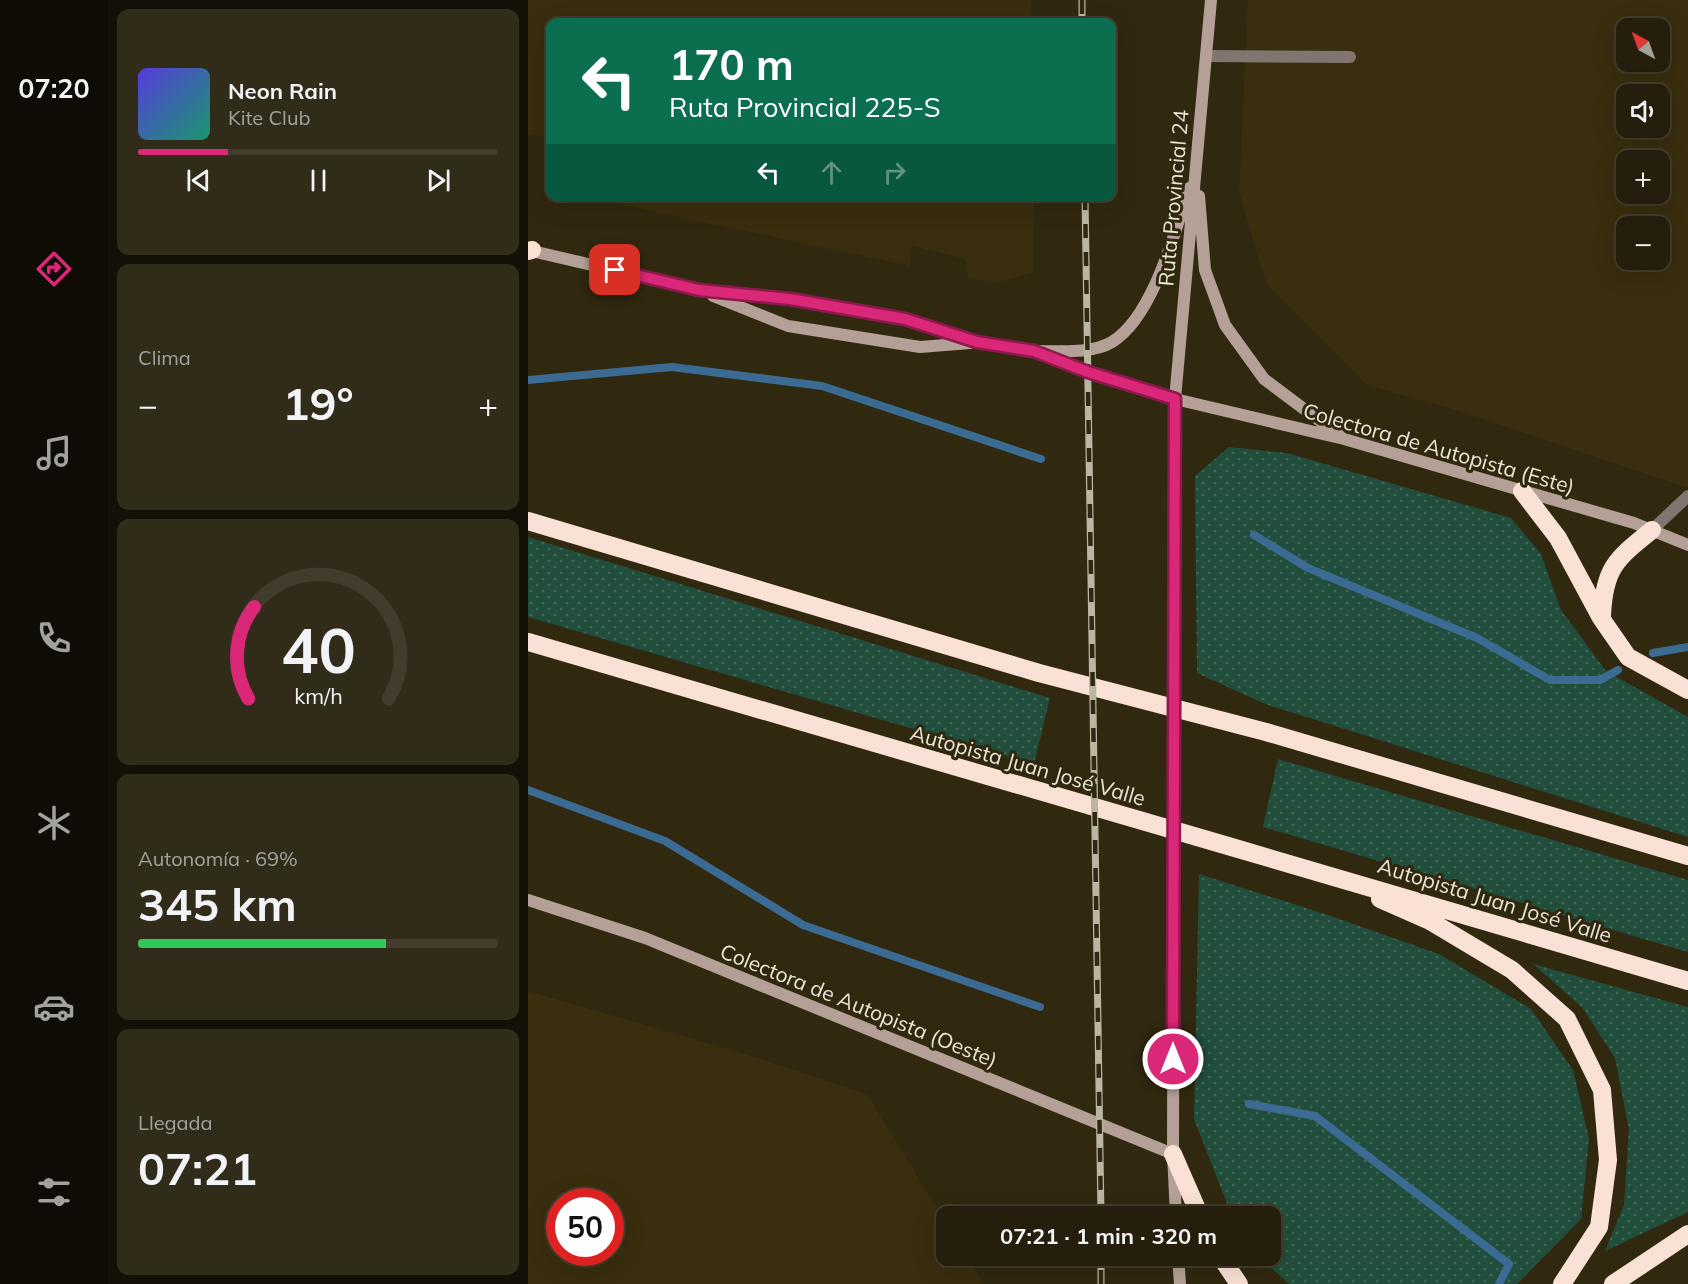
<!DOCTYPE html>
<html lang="es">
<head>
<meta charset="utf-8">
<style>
	:root { --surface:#251e0c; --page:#312b1a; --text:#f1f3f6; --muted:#a3a29d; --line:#423c2d; --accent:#db2777 }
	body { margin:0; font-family:Mulish,sans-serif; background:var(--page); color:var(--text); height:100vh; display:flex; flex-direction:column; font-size:22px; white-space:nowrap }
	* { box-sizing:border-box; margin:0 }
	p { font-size:20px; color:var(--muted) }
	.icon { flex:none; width:33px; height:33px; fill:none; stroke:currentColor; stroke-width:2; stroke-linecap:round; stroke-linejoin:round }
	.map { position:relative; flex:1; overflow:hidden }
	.sheet { display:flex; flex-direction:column; gap:9px; padding:9px; background:#141007; width:420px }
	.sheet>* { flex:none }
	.banner { position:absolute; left:18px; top:18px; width:570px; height:183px; border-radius:12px; box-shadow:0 6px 24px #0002,0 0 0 2px var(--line); background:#0b6e4f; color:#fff; overflow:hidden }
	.needle { width:39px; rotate:319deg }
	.fabs { position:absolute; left:1088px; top:18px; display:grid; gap:12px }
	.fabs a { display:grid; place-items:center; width:54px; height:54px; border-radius:12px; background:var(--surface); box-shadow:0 6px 24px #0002,0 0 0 2px var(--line); font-size:30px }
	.speed { position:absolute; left:18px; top:1188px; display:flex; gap:12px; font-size:30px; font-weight:700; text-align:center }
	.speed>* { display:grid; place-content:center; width:78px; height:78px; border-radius:50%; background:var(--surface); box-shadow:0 6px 24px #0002,0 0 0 2px var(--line); line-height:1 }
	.speed .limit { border:9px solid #d22; background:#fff; color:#111 }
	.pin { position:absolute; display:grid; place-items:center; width:51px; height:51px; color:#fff; margin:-26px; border-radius:12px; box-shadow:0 3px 9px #0006 }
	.me { position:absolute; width:66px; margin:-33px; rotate:0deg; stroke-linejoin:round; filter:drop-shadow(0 0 4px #0008) }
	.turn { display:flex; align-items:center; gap:21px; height:126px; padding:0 24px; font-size:27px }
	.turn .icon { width:78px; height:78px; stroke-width:2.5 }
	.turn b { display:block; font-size:42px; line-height:51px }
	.lanes { display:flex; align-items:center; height:57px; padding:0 24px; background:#0003; justify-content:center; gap:30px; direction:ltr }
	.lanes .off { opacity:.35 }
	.big { font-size:45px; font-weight:700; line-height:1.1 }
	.sheet .card { flex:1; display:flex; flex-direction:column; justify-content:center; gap:9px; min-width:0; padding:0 21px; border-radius:12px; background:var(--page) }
	.sheet .dial { align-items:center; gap:0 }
	.dial svg { height:156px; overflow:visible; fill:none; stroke:var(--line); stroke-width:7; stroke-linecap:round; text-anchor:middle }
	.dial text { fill:var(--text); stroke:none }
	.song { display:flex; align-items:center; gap:18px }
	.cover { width:72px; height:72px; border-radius:9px; background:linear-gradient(135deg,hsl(250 70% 55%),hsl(160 70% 35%)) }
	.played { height:6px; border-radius:3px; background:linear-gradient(90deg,var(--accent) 25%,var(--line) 25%) }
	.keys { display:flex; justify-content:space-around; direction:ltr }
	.heat { display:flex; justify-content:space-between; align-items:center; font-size:33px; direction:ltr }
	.charge { height:9px; border-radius:4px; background:linear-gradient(90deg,#34c759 69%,var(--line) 0) }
	.trip { position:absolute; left:408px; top:1206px; width:345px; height:60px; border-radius:12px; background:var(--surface); box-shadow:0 6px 24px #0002,0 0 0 2px var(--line); font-weight:700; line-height:60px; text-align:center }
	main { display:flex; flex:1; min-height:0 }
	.menu { display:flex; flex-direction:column; width:108px; justify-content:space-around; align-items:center; background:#0f0c05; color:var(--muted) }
	.menu .icon { width:42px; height:42px }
	.menu .on { color:var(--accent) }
	.menu b { font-size:27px; color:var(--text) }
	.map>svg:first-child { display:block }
	.built { fill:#392e0e; fill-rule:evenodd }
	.grass { fill:url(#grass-dots) }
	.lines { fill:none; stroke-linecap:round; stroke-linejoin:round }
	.stream { stroke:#3b6b93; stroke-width:8 }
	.service { stroke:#82756f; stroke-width:12 }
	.secondary { stroke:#b4a096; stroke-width:12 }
	.motorway { stroke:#fae1d5; stroke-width:18 }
	.rail-casing { stroke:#bbb5a4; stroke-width:7 }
	.rail { stroke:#312810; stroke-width:4.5; stroke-dasharray:14; stroke-linecap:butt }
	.route-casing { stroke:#8e194d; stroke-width:15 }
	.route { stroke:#db2777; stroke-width:10 }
	.labels { text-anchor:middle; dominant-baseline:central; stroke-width:6; stroke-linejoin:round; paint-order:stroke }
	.street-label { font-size:21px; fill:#eae5d6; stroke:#312810 }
</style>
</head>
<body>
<main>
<nav class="menu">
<b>07:20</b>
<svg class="icon on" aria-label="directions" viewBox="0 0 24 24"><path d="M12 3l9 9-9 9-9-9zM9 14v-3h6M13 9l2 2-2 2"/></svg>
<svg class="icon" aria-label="music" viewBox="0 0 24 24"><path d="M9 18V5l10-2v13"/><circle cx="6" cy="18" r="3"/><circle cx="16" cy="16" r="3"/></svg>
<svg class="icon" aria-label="phone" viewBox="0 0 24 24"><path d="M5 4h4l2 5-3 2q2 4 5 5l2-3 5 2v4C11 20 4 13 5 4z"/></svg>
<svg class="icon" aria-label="climate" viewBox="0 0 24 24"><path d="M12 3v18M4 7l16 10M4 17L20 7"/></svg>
<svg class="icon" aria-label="car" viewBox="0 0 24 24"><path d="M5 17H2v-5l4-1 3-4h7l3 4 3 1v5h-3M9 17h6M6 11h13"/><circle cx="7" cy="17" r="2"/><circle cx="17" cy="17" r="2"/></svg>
<svg class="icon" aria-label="filters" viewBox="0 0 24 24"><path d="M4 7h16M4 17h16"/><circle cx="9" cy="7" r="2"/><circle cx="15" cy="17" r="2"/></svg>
</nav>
<section class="sheet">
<div class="card">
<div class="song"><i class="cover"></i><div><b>Neon Rain</b><p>Kite Club</p></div></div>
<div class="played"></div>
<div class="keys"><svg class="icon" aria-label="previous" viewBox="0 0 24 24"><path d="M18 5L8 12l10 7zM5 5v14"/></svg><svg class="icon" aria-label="pause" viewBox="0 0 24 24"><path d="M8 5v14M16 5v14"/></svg><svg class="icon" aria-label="next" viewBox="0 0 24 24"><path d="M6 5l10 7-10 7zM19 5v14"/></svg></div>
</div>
<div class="card"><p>Clima</p>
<div class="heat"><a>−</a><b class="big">19°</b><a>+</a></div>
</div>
<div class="card dial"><svg viewBox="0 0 100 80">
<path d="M14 69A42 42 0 1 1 86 69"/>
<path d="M14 69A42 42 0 0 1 17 22" stroke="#db2777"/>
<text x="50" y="56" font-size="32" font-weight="700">40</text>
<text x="50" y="72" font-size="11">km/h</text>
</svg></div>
<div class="card"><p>Autonomía · 69%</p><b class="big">345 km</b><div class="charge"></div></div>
<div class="card"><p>Llegada</p><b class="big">07:21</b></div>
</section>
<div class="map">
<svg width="1160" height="1284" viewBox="0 0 1160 1284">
	<defs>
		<pattern id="grass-dots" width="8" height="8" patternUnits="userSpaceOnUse" patternTransform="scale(1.5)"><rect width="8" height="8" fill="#214e3c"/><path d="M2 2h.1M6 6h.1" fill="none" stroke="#416757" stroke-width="1.8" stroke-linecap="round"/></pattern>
	</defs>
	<rect width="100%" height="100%" fill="#312810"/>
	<path class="built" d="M 0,0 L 503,0 L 503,22 L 22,22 L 22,138 L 3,134 L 0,136 Z
		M 720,0 L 1160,0 L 1160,488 L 934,412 L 839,385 L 738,283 L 711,192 ZM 1098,28 L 1131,28 L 1131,62 L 1098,62 ZM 1098,94 L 1131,94 L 1131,128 L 1098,128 ZM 1098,160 L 1131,160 L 1131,194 L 1098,194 ZM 1098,226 L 1131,226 L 1131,260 L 1098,260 Z
		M 65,197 L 505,197 L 506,272 L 467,283 L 440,278 L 438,259 L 384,246 L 382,266 L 67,199 Z
		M 0,991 L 217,1054 L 339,1094 L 418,1223 L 418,1256 L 438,1256 L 456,1284 L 0,1284 ZM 32,1202 L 82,1202 L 82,1252 L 32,1252 Z"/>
	<path class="grass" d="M 701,447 L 759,453 L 983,518 L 1013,554 L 1033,610 L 1078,671 L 1160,717 L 1160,837 L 737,704 L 669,673 L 667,476 Z
		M 0,537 L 522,698 L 506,764 L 0,617 Z
		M 750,759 L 1160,880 L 1160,952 L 735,827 Z
		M 671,874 L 800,915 L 911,954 L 1003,1009 L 1045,1070 L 1061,1139 L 1053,1219 L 989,1284 L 761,1284 L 730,1256 L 742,1256 L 742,1216 L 704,1216 L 666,1119 Z
		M 1005,964 L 1160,1007 L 1160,1212 L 1077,1251 L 1096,1205 L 1101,1129 L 1087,1058 L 1054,1007 Z"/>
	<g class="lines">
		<path class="stream" d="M 0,380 L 144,367 L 294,386 L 513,459
			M 726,535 L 780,568 L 949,638 L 1022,680 L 1072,680 L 1090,670
			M 1125,653 L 1160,647
			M 0,790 L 137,841 L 275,925 L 512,1007
			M 721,1104 L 787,1116 L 981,1264 L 971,1284"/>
		<path class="service" d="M 678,56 L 822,57
			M 1124,530 L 1160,496"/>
		<path class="secondary" d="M 671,196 L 677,270 L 697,325 L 736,379 L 812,436
			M 0,250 L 171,290 L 263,299 L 377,319 L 449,342 L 506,352 L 560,372 L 647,399 L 816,439 L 1106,523 L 1160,545
			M 185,296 L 260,326 L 392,347 L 442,343
			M 511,351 C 533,351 564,354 584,342 C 625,317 647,232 661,188
			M 0,900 L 117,938 L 645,1154
			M 648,1216 L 645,1154 L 647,399 L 683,0
			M 650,1256 L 652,1284"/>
		<path class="motorway" d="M 0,251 L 4,250
			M 994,491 L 1030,538 L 1073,618 L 1100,657 L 1160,690
			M 0,521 L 511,673 L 738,732 L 1160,856
			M 1074,616 C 1076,568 1088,559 1124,530
			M 0,642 C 386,756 774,866 1160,981
			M 852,899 L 902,921 L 984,970 L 1039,1019 L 1074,1090 L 1080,1160 L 1071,1227 L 1034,1284
			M 645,1154 L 672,1216
			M 692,1256 L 711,1284
			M 1085,1284 L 1160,1234"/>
		<g class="rail-casing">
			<path id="rail" d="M 554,0 L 554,22
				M 557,196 L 573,1216
				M 573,1284 L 573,1256"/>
		</g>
		<use href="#rail" class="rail"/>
	</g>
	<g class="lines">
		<g class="route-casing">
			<path id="route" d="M 87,270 L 171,290 L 262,299 L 377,319 L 449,342 L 506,351 L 560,372 L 647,399 L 645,1059"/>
		</g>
		<use href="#route" class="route"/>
	</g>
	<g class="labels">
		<g class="street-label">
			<text transform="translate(645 198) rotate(-85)">Ruta Provincial 24</text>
			<text transform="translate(911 448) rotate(16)">Colectora de Autopista (Este)</text>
			<text transform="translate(500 765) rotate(16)">Autopista Juan José Valle</text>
			<text transform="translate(967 900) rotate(17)">Autopista Juan José Valle</text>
			<text transform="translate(331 1005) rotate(22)">Colectora de Autopista (Oeste)</text>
		</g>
	</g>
</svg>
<div class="fabs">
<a><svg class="needle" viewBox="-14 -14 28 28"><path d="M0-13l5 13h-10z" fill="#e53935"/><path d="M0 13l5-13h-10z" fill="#a3a29d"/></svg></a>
<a><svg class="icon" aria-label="sound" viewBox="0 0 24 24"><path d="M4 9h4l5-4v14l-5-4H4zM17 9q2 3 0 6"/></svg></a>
<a>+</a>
<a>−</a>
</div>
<div class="speed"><div class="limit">50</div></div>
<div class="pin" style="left:87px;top:270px;background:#d93025"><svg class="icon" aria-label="arrive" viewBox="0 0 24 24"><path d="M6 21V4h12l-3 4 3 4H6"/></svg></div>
<svg class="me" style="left:645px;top:1059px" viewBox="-20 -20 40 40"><circle r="17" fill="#db2777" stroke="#fff" stroke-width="3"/><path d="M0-11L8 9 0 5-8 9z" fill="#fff"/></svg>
<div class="trip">07:21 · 1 min · 320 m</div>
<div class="banner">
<div class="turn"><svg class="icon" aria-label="left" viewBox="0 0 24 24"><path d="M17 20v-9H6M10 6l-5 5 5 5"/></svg><div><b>170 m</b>Ruta Provincial 225-S</div></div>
<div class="lanes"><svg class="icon" aria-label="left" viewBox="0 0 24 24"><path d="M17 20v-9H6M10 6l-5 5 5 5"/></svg><svg class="icon off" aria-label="ahead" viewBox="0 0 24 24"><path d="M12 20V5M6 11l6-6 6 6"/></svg><svg class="icon off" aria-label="right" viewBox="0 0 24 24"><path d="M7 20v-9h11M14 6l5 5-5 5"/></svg></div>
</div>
</div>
</main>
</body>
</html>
